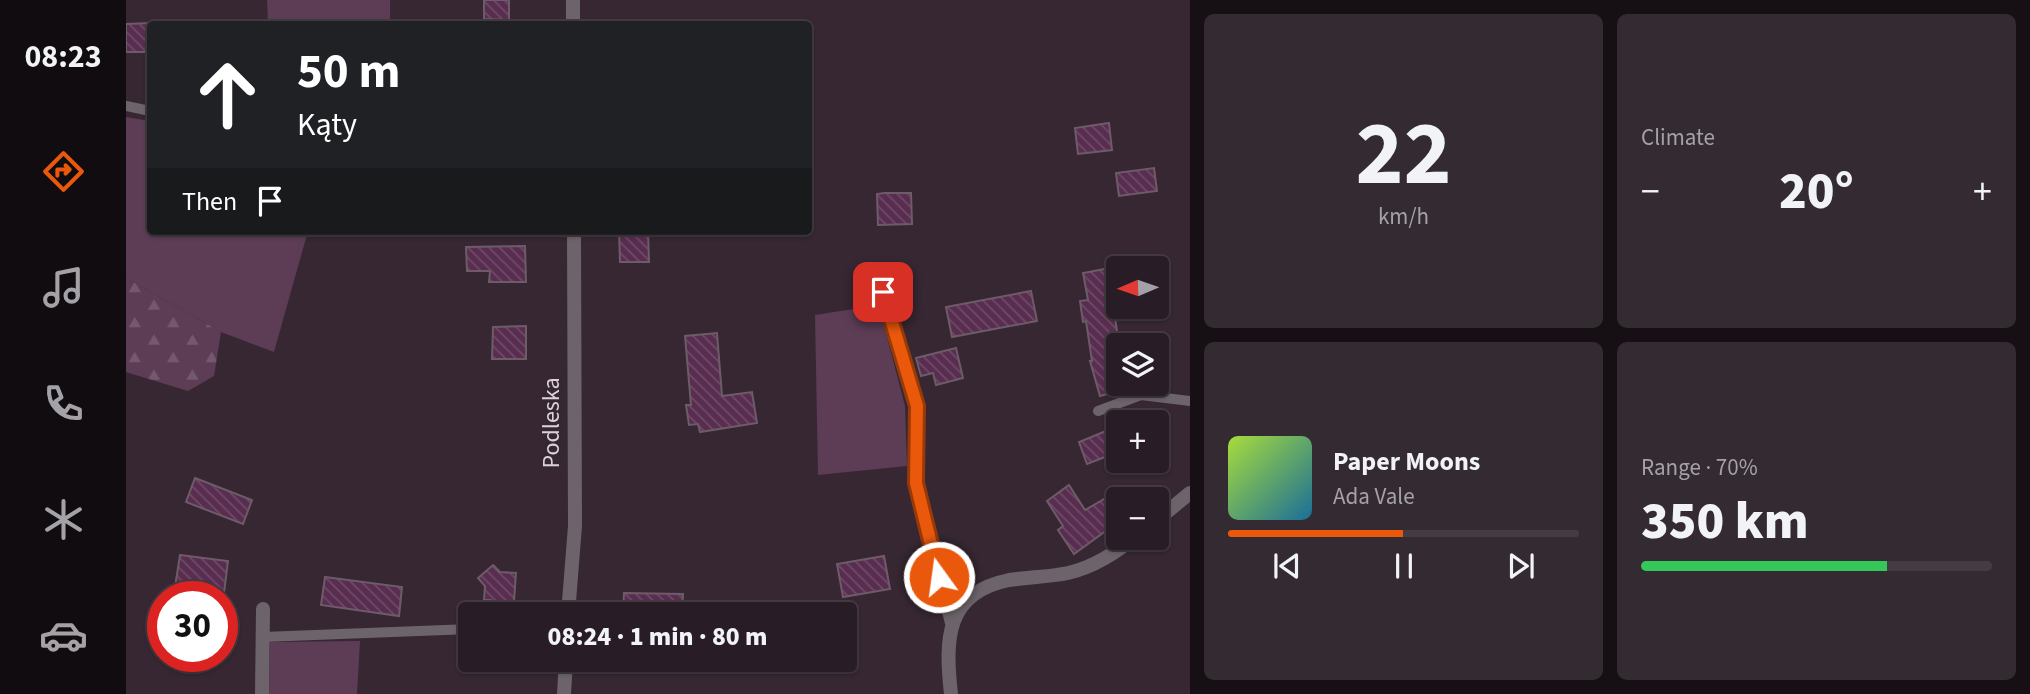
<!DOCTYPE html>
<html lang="en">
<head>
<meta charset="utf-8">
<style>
	:root { --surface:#281d26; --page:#342a32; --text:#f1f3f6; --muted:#a5a2a7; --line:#443b43; --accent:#ea580c }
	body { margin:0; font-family:"Source Sans 3",sans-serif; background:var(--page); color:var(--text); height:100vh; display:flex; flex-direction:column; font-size:26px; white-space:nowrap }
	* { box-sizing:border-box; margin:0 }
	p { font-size:23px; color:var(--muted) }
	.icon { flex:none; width:38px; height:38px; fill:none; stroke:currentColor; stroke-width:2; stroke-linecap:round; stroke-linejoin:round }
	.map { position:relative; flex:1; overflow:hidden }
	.details { display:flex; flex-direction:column; gap:14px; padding:14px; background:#161015; width:840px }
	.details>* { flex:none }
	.hud { position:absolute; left:21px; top:21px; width:665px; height:214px; border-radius:7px; box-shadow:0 2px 5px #0004,0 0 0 2px var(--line); background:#202124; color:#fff; overflow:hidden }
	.needle { width:46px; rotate:268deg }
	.tools { position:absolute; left:980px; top:256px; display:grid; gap:14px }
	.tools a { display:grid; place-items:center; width:63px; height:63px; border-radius:7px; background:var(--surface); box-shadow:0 2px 5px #0004,0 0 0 2px var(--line); font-size:35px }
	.speed { position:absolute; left:21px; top:581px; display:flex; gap:14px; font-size:35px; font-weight:700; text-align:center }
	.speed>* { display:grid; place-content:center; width:91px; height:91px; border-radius:50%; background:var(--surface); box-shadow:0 2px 5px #0004,0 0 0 2px var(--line); line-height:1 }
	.speed .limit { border:10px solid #d22; background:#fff; color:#111 }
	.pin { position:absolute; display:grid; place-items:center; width:60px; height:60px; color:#fff; margin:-30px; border-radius:14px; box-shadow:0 4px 10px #0006 }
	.me { position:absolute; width:77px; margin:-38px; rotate:346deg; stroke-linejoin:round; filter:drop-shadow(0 0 5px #0008) }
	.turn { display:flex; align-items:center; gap:24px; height:147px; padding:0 35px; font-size:32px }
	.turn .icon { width:91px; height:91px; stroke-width:2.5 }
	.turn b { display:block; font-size:49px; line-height:60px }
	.then { display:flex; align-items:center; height:66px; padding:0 35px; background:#0003; gap:14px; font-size:26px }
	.big { font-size:52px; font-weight:800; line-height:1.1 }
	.details .tile { flex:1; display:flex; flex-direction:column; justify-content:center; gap:10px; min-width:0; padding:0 24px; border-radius:10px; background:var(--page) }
	.details .dial { align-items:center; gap:0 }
	.dial b { font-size:91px; line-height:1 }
	.song { display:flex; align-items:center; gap:21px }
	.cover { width:84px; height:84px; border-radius:10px; background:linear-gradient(135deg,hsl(80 70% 55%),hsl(200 70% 35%)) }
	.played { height:7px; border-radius:4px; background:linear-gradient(90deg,var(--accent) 50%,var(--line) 50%) }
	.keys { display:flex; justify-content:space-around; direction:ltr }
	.heat { display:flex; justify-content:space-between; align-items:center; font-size:38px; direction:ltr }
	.charge { height:10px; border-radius:5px; background:linear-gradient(90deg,#34c759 70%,var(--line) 0) }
	.details .tiles { flex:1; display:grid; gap:14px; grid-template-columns:repeat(2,1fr) }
	.trip { position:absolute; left:332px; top:602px; width:399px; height:70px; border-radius:7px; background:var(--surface); box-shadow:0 2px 5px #0004,0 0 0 2px var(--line); font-weight:800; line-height:70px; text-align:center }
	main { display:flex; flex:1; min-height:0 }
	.tabs { display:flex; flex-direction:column; width:126px; justify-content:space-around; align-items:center; background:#100c0f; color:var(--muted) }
	.tabs .icon { width:49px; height:49px }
	.tabs .on { color:var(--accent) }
	.tabs b { font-size:32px; color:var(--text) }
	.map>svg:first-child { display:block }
	.green { fill:#5d3d55 }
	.forest { fill:url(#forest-firs) }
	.building { fill:url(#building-back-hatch); stroke:#6d5c68; stroke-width:2 }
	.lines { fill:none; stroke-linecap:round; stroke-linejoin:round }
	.service { stroke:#6c646a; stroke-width:10 }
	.minor { stroke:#6c646a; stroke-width:14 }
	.route-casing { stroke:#983908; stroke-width:18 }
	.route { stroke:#ea580c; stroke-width:12 }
	.labels { text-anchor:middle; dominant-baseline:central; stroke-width:5; stroke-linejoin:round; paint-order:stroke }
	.street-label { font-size:24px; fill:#dbd1d8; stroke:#362732 }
</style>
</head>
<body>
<main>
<nav class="tabs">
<b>08:23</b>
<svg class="icon on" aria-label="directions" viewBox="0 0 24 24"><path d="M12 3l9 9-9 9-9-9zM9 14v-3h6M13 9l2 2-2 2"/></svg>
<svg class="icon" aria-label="music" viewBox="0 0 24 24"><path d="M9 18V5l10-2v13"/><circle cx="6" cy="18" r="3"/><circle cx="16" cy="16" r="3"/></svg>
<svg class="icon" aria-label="phone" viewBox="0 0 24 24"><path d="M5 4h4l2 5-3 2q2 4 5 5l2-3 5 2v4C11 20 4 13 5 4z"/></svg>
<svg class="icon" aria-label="climate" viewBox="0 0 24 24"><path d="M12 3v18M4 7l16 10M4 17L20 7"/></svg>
<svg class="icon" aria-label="car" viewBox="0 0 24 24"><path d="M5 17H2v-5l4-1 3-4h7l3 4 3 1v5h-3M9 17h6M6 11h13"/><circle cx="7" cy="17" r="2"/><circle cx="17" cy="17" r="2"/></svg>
</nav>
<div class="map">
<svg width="1064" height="694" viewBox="0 0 1064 694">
	<defs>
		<pattern id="forest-firs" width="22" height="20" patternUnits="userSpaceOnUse" patternTransform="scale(1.75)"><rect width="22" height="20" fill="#5d3d55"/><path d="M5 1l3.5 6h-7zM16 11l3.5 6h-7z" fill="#74586d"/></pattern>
		<pattern id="building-back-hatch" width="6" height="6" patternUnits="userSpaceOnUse" patternTransform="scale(1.75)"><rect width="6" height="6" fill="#582d4f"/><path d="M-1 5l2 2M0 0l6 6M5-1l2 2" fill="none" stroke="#6f4a68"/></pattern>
	</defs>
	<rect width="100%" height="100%" fill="#362732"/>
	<path class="green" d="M 141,0 L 264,0 L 264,24 L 142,24 Z
		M 0,117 L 24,121 L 24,231 L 182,231 L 148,352 L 95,332 L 0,278 Z
		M 730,271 L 744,272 L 779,406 L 781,466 L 692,475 L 689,315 L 734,308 Z
		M 234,641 L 231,694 L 143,694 L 144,642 Z"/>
	<path class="forest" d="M 0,278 L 95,332 L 88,376 L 62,391 L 0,372 Z"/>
	<path class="building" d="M 358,0 L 383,0 L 383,20 L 358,19 Z
		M 24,23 L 24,52 L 0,52 L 0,24 Z
		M 983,123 L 986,150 L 952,154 L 949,128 Z
		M 1028,168 L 1031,191 L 993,196 L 990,173 Z
		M 758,193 L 785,193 L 786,224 L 752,225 L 751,194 Z
		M 493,231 L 522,231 L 523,262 L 494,262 Z
		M 399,246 L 400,282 L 363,282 L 364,271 L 341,271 L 340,247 Z
		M 984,268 L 989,296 L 986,296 L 992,338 L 992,391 L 974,396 L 964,361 L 966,361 L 960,321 L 957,322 L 954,301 L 962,300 L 957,273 Z
		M 905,291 L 911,321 L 826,337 L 820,307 Z
		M 400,326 L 400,359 L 366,359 L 367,327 Z
		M 591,333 L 596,396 L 626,392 L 631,423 L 574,432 L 572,424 L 563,425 L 560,405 L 565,405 L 559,336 Z
		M 830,348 L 837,378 L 810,385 L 807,373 L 795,376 L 790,358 Z
		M 992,426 L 992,452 L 961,464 L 953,442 Z
		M 69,478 L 126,500 L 117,524 L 60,502 Z
		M 943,485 L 959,510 L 992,491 L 992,522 L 948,554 L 932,530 L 937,526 L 921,501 Z
		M 54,555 L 102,561 L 98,593 L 49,587 Z
		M 758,556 L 764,589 L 717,597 L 711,564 Z
		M 367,565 L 374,572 L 390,573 L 388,601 L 380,601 L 373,608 L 365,600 L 358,600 L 359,586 L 352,578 Z
		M 199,577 L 276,587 L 273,616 L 195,605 Z
		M 498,593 L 557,594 L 556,614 L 497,614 Z"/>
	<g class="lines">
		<path class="service" d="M 0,106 L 24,111
			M 972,411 L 1015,395 L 1064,401
			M 137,637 L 345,629"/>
		<path class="minor" d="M 447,0 L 447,24
			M 757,292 L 791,406 L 790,483 L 826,623
			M 1031,520 L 1064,493
			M 442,614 L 449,526 L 448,231
			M 136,694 L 137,609
			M 438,694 L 440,660
			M 825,694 C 819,640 819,593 883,580 C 903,577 923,577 942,573 C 968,567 989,553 1009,537"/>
	</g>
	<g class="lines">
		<g class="route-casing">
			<path id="route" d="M 757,292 L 791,406 L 790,483 L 813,577"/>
		</g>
		<use href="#route" class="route"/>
	</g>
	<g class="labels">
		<g class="street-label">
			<text transform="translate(425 423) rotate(-90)">Podleska</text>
		</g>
	</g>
</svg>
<div class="tools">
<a><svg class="needle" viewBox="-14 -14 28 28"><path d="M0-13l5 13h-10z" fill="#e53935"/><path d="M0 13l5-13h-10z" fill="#a5a2a7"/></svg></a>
<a><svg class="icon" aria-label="layers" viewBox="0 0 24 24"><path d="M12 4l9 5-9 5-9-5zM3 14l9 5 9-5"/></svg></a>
<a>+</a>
<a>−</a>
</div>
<div class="speed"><div class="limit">30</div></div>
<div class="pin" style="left:757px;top:292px;background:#d93025"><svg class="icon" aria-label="arrive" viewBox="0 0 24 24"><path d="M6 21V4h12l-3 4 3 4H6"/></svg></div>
<svg class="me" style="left:813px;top:577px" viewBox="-20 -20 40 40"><circle r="17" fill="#ea580c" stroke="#fff" stroke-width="3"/><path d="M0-11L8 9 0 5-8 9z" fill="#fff"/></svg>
<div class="trip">08:24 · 1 min · 80 m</div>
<div class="hud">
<div class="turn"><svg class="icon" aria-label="ahead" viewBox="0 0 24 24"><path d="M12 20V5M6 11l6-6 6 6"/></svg><div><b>50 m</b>Kąty</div></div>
<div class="then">Then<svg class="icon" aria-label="arrive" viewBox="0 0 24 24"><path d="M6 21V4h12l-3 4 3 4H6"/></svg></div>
</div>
</div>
<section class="details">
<div class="tiles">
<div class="tile dial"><b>22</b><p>km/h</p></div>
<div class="tile"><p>Climate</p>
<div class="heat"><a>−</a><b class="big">20°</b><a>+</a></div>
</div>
<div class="tile">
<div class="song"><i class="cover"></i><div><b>Paper Moons</b><p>Ada Vale</p></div></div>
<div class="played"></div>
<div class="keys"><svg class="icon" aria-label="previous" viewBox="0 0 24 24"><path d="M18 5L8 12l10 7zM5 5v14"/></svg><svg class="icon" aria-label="pause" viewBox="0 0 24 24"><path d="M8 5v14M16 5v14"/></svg><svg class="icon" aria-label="next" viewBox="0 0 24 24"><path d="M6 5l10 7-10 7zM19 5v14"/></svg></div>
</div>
<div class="tile"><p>Range · 70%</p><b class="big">350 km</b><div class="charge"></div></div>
</div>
</section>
</main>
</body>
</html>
